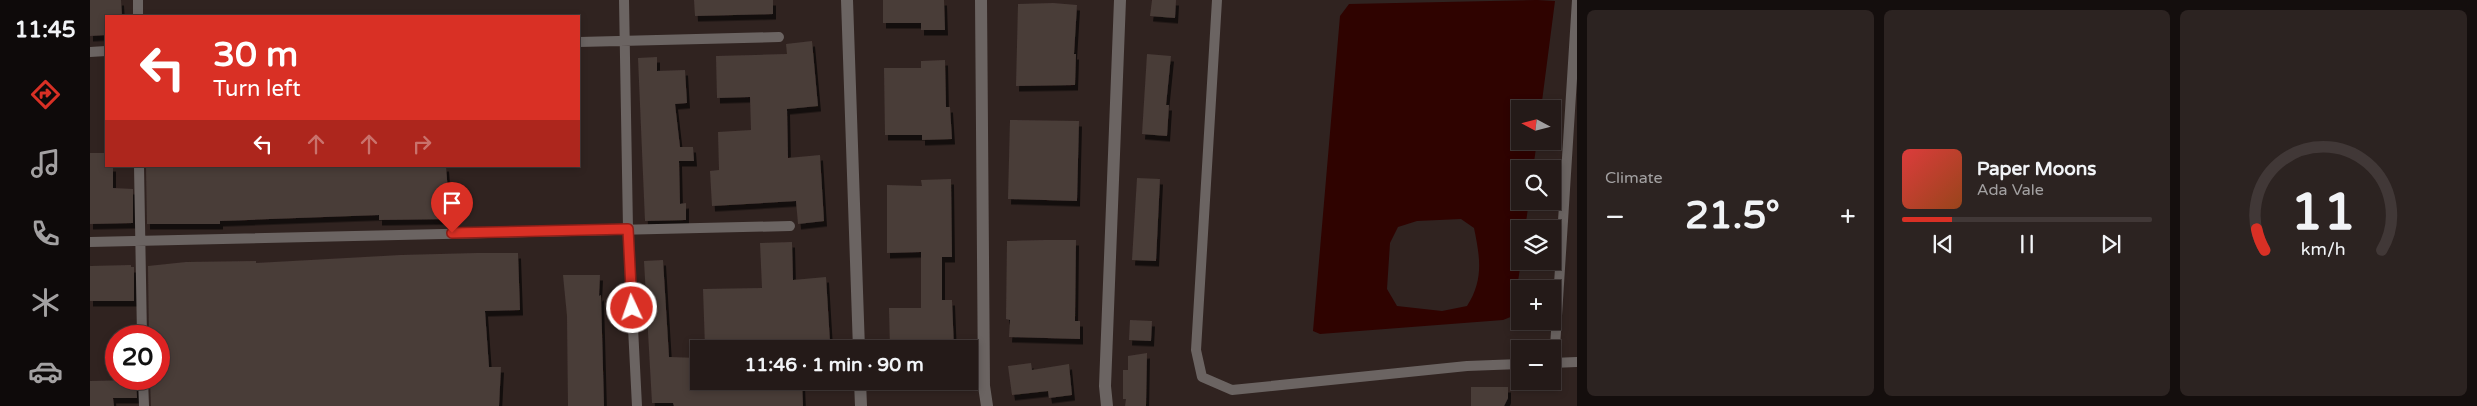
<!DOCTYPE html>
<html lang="en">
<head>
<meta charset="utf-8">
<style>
	:root { --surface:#241a18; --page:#2c2321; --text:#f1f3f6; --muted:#a3a1a2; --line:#413837; --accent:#d93025 }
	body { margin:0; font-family:"Varela Round",sans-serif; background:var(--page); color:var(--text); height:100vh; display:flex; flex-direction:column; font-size:19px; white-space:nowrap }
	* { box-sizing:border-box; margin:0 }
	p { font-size:16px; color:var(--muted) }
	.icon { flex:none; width:28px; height:28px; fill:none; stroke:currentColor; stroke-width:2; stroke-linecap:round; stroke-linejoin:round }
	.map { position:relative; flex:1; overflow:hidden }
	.drawer { display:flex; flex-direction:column; gap:10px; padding:10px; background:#140e0d; width:900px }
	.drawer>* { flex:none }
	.guide { position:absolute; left:15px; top:15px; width:475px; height:152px; border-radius:0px; box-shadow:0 2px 8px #0003,0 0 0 1px var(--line); background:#d93025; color:#fff; overflow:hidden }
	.needle { width:32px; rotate:277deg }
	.buttons { position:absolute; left:1421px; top:100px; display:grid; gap:10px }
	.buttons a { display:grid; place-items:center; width:50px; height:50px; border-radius:0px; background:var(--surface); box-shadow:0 2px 8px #0003,0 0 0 1px var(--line); font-size:25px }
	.speed { position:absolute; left:15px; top:325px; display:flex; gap:10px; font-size:25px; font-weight:700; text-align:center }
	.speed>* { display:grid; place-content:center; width:65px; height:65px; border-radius:50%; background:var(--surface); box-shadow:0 2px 8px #0003,0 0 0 1px var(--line); line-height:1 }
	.speed .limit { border:8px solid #d22; background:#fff; color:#111 }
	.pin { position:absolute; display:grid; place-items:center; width:42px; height:42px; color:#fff; margin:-51px -21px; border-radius:50% 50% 50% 0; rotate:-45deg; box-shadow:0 0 5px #0007 }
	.pin .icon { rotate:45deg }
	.me { position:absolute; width:55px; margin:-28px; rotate:357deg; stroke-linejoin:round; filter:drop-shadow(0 0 4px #0008) }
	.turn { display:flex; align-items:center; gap:18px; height:105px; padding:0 25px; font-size:22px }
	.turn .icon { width:65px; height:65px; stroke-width:2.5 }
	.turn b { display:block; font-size:35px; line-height:42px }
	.lanes { display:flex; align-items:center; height:48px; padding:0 25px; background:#0003; justify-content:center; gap:25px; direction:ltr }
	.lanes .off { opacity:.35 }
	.big { font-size:38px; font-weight:700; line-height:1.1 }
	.drawer .card { flex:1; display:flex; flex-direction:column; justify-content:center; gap:8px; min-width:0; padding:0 18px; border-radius:8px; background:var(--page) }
	.drawer .dial { align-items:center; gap:0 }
	.dial svg { height:130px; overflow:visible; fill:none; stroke:var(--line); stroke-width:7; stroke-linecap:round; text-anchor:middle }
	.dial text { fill:var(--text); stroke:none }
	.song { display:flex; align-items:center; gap:15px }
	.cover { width:60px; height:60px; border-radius:8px; background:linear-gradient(135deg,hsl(0 70% 55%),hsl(20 70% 35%)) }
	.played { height:5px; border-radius:2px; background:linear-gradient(90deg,var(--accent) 20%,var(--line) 20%) }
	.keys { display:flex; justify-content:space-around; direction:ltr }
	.heat { display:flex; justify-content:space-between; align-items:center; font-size:28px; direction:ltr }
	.drawer .tiles { flex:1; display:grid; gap:10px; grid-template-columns:repeat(3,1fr) }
	.trip { position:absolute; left:600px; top:340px; width:288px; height:50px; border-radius:0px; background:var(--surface); box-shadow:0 2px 8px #0003,0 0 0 1px var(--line); font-weight:700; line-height:50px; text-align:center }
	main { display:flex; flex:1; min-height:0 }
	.tabs { display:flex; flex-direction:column; width:90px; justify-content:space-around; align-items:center; background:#0e0a0a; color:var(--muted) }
	.tabs .icon { width:35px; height:35px }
	.tabs .current { color:var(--accent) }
	.tabs b { font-size:22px; color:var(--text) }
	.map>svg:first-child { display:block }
	.water { fill:#2f0300; fill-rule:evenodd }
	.building { fill:#493c38; filter:url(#shadow) }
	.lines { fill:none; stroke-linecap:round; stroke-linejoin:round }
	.service { stroke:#6b6462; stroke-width:10 }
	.minor { stroke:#6b6462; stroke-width:12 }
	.route-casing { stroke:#8d1f18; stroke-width:12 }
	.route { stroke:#d93025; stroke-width:9 }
</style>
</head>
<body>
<main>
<nav class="tabs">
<b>11:45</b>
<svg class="icon current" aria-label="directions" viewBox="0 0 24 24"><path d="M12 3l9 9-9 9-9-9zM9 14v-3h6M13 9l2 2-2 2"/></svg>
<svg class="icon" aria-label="music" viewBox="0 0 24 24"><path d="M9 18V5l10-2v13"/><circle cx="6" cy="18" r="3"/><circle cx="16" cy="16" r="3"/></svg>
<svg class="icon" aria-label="phone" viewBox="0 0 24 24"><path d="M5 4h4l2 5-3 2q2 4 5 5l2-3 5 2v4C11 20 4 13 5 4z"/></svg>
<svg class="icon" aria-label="climate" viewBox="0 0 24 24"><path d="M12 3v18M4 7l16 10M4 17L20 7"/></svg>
<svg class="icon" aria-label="car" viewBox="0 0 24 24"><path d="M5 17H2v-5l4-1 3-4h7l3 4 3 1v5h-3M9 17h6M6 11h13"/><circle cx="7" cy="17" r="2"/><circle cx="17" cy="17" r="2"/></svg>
</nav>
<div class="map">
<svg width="1487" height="406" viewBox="0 0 1487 406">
	<defs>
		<filter id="shadow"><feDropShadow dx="3" dy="5.5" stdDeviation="0" flood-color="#0009"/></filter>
	</defs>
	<rect width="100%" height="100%" fill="#302320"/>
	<path class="water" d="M 1447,0 L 1465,1 L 1451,109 L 1430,109 L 1430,141 L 1447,141 L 1443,169 L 1430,169 L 1430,201 L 1439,201 L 1435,229 L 1430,229 L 1431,261 L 1423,316 L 1413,320 L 1230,334 L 1223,331 L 1250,16 L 1259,4 ZM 1371,219 L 1384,228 C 1390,257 1394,280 1377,306 L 1352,311 L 1307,306 L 1297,289 L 1300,243 L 1308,227 L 1327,221 Z"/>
	<path class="building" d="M 0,0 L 31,0 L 32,16 L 16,16 L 16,35 L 0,36 Z
		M 604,0 L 683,0 L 683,14 L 605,16 Z
		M 793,0 L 854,0 L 855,30 L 831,30 L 831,23 L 793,23 Z
		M 1062,0 L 1086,0 L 1085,18 L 1060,16 Z
		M 963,3 L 987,5 L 984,54 L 986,54 L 985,85 L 926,86 L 928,4 Z
		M 722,41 L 728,106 L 697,109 L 698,158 L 730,155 L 734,221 L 708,224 L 706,201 L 622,206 L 620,171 L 629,170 L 628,132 L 661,130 L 660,97 L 627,98 L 626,56 L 697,54 L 696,44 Z
		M 1057,54 L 1081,56 L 1076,105 L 1079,105 L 1077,136 L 1052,134 Z
		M 567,57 L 567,71 L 595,70 L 597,103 L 585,104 L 590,147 L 603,147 L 604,161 L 589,161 L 590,204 L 596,203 L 596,220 L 555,221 L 548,58 Z
		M 855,60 L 856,107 L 860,107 L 862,139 L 832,140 L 832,135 L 795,135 L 794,68 L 831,68 L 831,61 Z
		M 920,120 L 989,121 L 987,201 L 918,199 Z
		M 0,153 L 16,153 L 16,166 L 23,166 L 23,188 L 43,189 L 43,223 L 0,224 Z
		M 56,166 L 356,166 L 360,219 L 289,220 L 289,215 L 130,221 L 130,224 L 57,224 Z
		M 1047,178 L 1070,179 L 1066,261 L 1042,260 Z
		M 861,179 L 862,257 L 852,257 L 852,300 L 862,300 L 864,349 L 800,349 L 799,308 L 831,308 L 831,252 L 797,253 L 797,185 L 832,186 L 831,180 Z
		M 956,240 L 986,240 L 985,321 L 990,321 L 990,339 L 919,337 L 920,320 L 916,319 L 917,241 Z
		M 702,242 L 703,280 L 736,277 L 740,342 L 675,346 L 615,347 L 613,289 L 672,288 L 670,243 Z
		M 387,253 L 428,253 L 430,310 L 395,311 L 399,367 L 411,367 L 409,406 L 61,406 L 60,380 L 69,380 L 69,336 L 59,336 L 58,266 L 96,262 L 166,261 L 166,263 L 311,255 Z
		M 573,260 L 579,357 L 609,358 L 609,381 L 712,381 L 713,406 L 584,406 L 583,403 L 562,403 L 554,261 Z
		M 41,265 L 41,267 L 44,267 L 44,301 L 0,301 L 0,266 Z
		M 473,275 L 510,275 L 509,296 L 511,295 L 514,406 L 478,406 L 477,316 Z
		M 1040,320 L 1062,321 L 1061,341 L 1039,340 Z
		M 1057,353 L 1056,406 L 1035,406 L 1036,399 L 1033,399 L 1033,370 L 1038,370 L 1038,356 Z
		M 941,363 L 942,370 L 979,364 L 982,395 L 959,398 L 958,391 L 922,395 L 918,366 Z
		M 46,380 L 47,398 L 23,398 L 24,406 L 0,406 L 0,381 Z
		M 1381,387 L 1418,387 L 1418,398 L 1414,406 L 1381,406 Z"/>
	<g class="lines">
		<path class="service" d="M 48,0 L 48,16
			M 534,0 L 538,229 L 547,406
			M 1127,0 L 1106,350 L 1112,377 L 1142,390 L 1377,366 L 1430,364
			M 489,42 L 689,37
			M 0,52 L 16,51
			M 49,166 L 52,336
			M 0,242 L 700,226
			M 1462,363 L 1487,362
			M 1464,363 L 1487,0
			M 53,379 L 54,406"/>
		<path class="minor" d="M 757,0 L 769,349
			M 891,0 L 894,386 L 897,406
			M 770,381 L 771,406
			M 1017,406 L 1015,386 L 1030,0"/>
	</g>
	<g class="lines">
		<g class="route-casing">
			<path id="route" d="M 362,233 L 538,229 L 542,308"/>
		</g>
		<use href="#route" class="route"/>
	</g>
</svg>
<div class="buttons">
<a><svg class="needle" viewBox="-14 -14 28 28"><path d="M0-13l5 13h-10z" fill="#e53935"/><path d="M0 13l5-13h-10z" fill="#a3a1a2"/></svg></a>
<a><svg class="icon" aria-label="search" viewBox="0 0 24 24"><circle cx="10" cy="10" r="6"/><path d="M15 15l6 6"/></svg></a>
<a><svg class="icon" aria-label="layers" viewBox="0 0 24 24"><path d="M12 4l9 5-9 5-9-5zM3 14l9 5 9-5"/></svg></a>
<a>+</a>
<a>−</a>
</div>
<div class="speed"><div class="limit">20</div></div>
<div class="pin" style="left:362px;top:233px;background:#d93025"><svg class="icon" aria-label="arrive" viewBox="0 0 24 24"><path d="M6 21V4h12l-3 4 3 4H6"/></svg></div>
<svg class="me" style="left:542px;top:308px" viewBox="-20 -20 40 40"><circle r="17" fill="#d93025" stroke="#fff" stroke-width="3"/><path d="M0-11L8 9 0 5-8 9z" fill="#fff"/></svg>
<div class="trip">11:46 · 1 min · 90 m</div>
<div class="guide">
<div class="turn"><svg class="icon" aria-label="left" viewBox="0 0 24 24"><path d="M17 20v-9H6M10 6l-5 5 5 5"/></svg><div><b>30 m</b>Turn left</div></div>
<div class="lanes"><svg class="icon" aria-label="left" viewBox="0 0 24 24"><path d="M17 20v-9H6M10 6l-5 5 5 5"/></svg><svg class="icon off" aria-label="ahead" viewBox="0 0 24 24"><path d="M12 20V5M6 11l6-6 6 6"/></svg><svg class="icon off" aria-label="ahead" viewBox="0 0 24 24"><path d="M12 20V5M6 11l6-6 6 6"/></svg><svg class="icon off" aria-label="right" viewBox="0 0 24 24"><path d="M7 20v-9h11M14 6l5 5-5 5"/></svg></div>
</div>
</div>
<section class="drawer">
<div class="tiles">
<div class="card"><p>Climate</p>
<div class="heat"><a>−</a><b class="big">21.5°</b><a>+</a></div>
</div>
<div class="card">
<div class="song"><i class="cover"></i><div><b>Paper Moons</b><p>Ada Vale</p></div></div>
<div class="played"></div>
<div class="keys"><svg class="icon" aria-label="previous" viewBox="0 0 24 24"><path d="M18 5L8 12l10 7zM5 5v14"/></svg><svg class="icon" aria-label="pause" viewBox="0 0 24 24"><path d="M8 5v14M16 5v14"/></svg><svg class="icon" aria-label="next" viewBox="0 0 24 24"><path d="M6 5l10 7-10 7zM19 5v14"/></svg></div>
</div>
<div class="card dial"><svg viewBox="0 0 100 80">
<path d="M14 69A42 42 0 1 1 86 69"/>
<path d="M14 69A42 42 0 0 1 9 56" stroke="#d93025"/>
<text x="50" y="56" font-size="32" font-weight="700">11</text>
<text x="50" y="72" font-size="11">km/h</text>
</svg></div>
</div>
</section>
</main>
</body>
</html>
